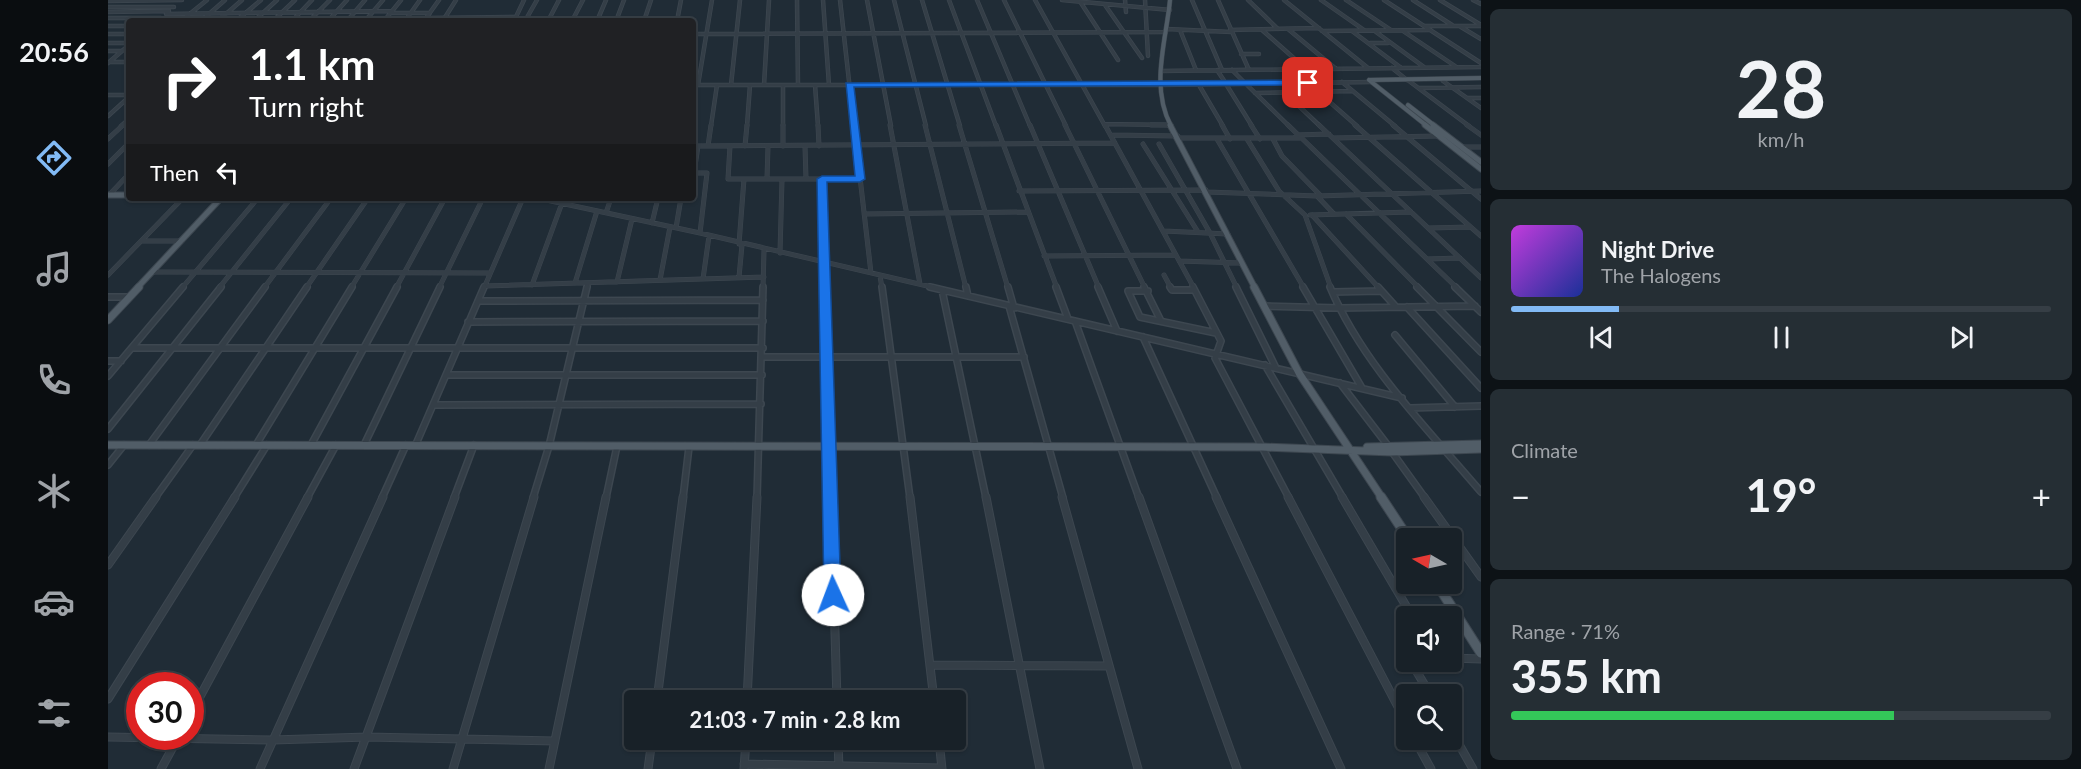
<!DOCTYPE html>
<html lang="en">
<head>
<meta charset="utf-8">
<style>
	:root { --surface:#182128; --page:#252e34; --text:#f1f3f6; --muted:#9fa3a8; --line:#363e45; --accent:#82baf5 }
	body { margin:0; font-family:Lato,sans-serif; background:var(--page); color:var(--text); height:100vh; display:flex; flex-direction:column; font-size:22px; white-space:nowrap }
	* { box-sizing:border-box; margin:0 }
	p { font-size:20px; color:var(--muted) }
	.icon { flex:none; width:33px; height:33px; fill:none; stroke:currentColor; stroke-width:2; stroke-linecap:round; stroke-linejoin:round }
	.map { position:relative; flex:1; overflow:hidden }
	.side { display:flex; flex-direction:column; gap:9px; padding:9px; background:#0d1216; width:600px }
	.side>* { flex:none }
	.hud { position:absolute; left:18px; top:18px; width:570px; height:183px; border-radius:6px; box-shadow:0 2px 4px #0004,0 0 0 2px var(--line); background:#202124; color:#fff; overflow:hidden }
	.needle { width:39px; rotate:279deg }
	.fabs { position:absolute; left:1288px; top:528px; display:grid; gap:12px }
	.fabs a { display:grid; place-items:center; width:66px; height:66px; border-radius:6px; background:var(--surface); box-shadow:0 2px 4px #0004,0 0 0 2px var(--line); font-size:30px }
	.speed { position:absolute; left:18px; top:672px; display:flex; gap:12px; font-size:30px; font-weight:700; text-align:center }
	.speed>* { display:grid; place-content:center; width:78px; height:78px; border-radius:50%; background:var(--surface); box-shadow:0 2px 4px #0004,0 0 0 2px var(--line); line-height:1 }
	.speed .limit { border:9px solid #d22; background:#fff; color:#111 }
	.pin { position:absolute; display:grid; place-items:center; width:51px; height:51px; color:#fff; margin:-26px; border-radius:12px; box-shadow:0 3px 9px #0006 }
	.me { position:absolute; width:66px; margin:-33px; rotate:358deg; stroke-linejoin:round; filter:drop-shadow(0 0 4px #0008) }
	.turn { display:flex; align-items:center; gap:21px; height:126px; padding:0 24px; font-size:27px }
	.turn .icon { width:78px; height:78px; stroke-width:2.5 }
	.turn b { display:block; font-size:42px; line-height:51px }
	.then { display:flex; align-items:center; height:57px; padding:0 24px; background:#0003; gap:12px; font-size:22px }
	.big { font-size:45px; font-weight:700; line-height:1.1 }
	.side .tile { flex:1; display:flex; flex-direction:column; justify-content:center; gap:9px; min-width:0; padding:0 21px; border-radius:9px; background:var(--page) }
	.side .dial { align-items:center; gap:0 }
	.dial b { font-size:78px; line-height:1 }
	.song { display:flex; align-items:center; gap:18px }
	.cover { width:72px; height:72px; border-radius:9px; background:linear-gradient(135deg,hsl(290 70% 55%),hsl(230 70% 35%)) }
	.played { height:6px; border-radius:3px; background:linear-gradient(90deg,var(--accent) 20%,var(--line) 20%) }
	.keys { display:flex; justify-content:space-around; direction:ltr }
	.heat { display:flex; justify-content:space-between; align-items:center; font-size:33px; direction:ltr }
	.charge { height:9px; border-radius:4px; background:linear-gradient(90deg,#34c759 71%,var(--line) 0) }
	.trip { position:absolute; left:516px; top:690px; width:342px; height:60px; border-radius:6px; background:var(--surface); box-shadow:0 2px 4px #0004,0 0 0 2px var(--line); font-weight:700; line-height:60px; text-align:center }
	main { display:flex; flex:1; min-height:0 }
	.dock { display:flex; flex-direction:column; width:108px; justify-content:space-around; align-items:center; background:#0a0d10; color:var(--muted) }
	.dock .icon { width:42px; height:42px }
	.dock .current { color:var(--accent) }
	.dock b { font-size:27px; color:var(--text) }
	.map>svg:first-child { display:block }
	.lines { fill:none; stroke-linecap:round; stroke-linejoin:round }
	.minor-far3-casing { stroke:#3d4750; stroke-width:4.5 }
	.minor-far2-casing { stroke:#3d4750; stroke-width:5 }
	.minor-far1-casing { stroke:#3d4750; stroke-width:8 }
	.minor-casing { stroke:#3d4750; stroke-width:9 }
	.major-far3-casing { stroke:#3d4750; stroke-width:5 }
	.major-far2-casing { stroke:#3d4750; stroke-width:7 }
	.major-far1-casing { stroke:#3d4750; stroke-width:9 }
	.major-casing { stroke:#3d4750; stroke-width:11 }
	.minor-far3 { stroke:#343e47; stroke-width:3 }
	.minor-far2 { stroke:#343e47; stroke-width:4 }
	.minor-far1 { stroke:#343e47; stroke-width:5 }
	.minor { stroke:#343e47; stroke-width:7 }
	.major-far3 { stroke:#515d67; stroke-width:4 }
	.major-far2 { stroke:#515d67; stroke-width:5 }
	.major-far1 { stroke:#515d67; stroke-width:7 }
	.major { stroke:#515d67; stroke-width:9 }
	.route { fill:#1a73e8; stroke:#114b97; stroke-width:1.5 }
</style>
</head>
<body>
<main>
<nav class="dock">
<b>20:56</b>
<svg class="icon current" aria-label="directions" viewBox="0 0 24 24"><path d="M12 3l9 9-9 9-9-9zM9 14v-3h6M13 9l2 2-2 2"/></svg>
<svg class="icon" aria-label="music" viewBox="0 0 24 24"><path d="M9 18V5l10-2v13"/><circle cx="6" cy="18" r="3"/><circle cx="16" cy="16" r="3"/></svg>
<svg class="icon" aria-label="phone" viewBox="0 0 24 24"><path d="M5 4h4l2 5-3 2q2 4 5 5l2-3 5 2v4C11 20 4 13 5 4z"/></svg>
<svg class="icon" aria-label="climate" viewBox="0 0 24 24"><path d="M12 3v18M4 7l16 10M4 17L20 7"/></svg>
<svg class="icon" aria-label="car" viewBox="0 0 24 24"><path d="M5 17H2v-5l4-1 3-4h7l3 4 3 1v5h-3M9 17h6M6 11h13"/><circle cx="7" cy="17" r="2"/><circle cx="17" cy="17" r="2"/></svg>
<svg class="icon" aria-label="filters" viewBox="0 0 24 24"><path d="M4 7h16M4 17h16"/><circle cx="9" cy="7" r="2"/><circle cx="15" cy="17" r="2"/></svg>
</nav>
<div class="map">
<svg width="1373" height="769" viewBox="0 0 1373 769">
	<rect width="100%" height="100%" fill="#202c36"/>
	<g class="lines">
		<g class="minor-far3-casing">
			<path id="minor-far3" d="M 689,0 L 690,85
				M 715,0 L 721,85
				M 732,0 L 746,126
				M 759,0 L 783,126
				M 786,0 L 818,126
				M 814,0 L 852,126
				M 841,0 L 888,126
				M 869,0 L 922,126
				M 896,0 L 958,126
				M 927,0 L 997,126
				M 954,0 L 1062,10
				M 1017,0 L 1018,12
				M 1037,0 L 1040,56
				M 1084,0 L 1114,70
				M 1110,0 L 1141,70
				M 1140,0 L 1170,29
				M 1176,0 L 1260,68
				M 1213,0 L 1256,30
				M 1238,0 L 1283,30
				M 1276,0 L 1373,63
				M 1305,0 L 1344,25
				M 1332,0 L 1373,25
				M 1365,0 L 1373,4
				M 0,1 L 74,0
				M 973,3 L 1010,60
				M 997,5 L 1034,58
				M 0,7 L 66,7
				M 0,12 L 61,11
				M 282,13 L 322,13
				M 58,14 L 284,11
				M 0,18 L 53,18
				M 318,18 L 408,17
				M 241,19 L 259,19
				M 336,19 L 348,0
				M 73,21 L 99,0
				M 93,21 L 117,0
				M 110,21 L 134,0
				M 128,21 L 153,0
				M 146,21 L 169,0
				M 165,21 L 187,0
				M 184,21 L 204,0
				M 201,21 L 222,0
				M 220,21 L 239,0
				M 239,21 L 257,0
				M 257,21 L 275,0
				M 276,21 L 293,0
				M 297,21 L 312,0
				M 316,21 L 331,0
				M 406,21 L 416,0
				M 417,21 L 429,0
				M 440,21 L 451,0
				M 464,21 L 475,0
				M 489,21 L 498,0
				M 508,21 L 516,0
				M 536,21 L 543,0
				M 569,21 L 573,0
				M 0,26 L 21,26
				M 1317,26 L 1373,26
				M 1353,27 L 1373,39
				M 1059,29 L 1123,32
				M 1180,29 L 1227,68
				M 1072,30 L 1088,70
				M 1122,30 L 1211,28
				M 1154,30 L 1197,68
				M 1214,31 L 1321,30
				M 1244,31 L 1292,67
				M 1295,31 L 1347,66
				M 1268,32 L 1316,67
				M 0,34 L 21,34
				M 585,34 L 1058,32
				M 0,43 L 21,43
				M 1262,43 L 1280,43
				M 0,51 L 13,51
				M 1133,54 L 1151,54
				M 2,62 L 21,62
				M 0,63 L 21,45
				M 1284,68 L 1299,80
				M 1109,70 L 1117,82
				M 1124,70 L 1136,82
				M 1053,71 L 1373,67
				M 1301,81 L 1361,126
				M 1335,81 L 1373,108
				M 1234,82 L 1287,126
				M 1200,83 L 1249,126
				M 1118,84 L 1144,126
				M 1138,84 L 1181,126
				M 585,85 L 1052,85 L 1264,82
				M 590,85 L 604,0
				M 623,85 L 632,0
				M 656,85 L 661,0
				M 675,85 L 675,126
				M 707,85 L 710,126
				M 1091,85 L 1115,126
				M 1311,88 L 1373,87
				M 1176,92 L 1212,126
				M 1147,93 L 1244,91
				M 0,95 L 21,95
				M 1360,98 L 1373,98
				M 0,116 L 21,97
				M 996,124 L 1063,125
				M 13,126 L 21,119
				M 603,126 L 609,85
				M 639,126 L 642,85"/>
		</g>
		<g class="minor-far2-casing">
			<path id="minor-far2" d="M 675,125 L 675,146
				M 710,125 L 711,146
				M 746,125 L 763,273
				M 782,125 L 812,284
				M 817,125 L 858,288
				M 851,125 L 900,288
				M 888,125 L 949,288
				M 922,125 L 991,288
				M 957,125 L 1037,288
				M 997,125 L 1086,288
				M 1043,125 L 1063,125
				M 1114,125 L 1122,139
				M 1143,125 L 1152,139
				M 1180,125 L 1349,288
				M 1211,125 L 1373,278
				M 1247,125 L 1373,236
				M 1285,125 L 1373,199
				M 1359,125 L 1373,135
				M 1003,135 L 1070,136
				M 1188,135 L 1221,134
				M 1070,138 L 1192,138
				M 1225,138 L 1331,136
				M 0,139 L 15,125
				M 1109,139 L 1196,288
				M 1139,139 L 1171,191 L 1197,215 L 1223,288
				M 1165,139 L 1174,156 L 1212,195
				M 1035,144 L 1090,232
				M 1051,144 L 1102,233 L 1129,288
				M 585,146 L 1007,143
				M 600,146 L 603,125
				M 622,146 L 620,179 L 752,179
				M 637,146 L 639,125
				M 697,146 L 698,179
				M 1353,147 L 1373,147
				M 0,164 L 21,143
				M 585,173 L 599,173 L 592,233
				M 586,173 L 590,146
				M 659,179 L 660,146
				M 714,179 L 717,288
				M 911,191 L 1098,190
				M 1099,192 L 1209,196 L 1373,191
				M 1,195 L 21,174
				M 1209,196 L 1226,214
				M 429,198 L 592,233 L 828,288
				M 498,213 L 503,198
				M 756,214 L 919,212
				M 1238,214 L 1311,288
				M 1202,215 L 1303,212
				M 1204,215 L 1271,288
				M 544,223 L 550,198
				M 568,228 L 573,198
				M 1321,228 L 1362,227
				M 1056,231 L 1120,234
				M 34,241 L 74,241
				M 631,244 L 636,179
				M 672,253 L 674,179
				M 936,256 L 1068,255
				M 1319,259 L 1352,258
				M 1071,261 L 1134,263
				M 44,272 L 382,273
				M 0,275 L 75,198
				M 1056,275 L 1063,288
				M 772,276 L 774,288
				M 631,277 L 634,245
				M 595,279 L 601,236
				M 552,280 L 562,227
				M 509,282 L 524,219
				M 467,283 L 489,211
				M 424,285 L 454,203
				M 376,286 L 656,277
				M 74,288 L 150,198
				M 111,288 L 183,198
				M 156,288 L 223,198
				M 198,288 L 260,198
				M 243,288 L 298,198
				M 288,288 L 337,198
				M 331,288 L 375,198
				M 376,288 L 415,198
				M 479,288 L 480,283
				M 655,288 L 656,250"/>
		</g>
		<g class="minor-far1-casing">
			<path id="minor-far1" d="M 717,287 L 723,498
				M 774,287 L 802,498
				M 822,287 L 1294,398
				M 858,287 L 860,296
				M 900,287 L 906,308
				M 948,287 L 960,319
				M 990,287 L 1009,331
				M 1036,287 L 1053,321
				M 1062,287 L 1064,290 L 1085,290
				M 1085,287 L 1113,341 L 1107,358 L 1181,498
				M 1128,287 L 1168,368
				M 1195,287 L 1254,388
				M 1222,287 C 1255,365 1319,428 1373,492
				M 1270,287 L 1288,307
				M 1309,287 L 1373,352
				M 1347,287 L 1373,312
				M 834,290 L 878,498
				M 1040,291 L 1020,291 L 1032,317 L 1108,333
				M 1225,292 L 1273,291
				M 0,297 L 21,297
				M 370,301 L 655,300
				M 901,306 L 955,498
				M 1157,306 L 1232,308 L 1367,306
				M 1299,307 L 1373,388
				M 967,321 L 1031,498
				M 360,322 L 655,321
				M 1287,335 L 1347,407
				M 1035,337 L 1109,498
				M 24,348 L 655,348
				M 655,357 L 916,357
				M 0,361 L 13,361
				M 1157,365 L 1235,498
				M 338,375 L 654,375
				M 0,376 L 75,287
				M 1232,383 L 1281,447
				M 325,405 L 653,404
				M 1302,408 L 1373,406
				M 0,429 L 113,287
				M 308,444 L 376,287
				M 41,445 L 157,287
				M 92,445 L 199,287
				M 148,445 L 244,287
				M 203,445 L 289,287
				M 256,445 L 332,287
				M 1284,452 L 1317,498
				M 0,465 L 16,445
				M 47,498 L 85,445
				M 126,498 L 159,445
				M 199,498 L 228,445
				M 274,498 L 298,445
				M 346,498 L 366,445
				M 425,498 L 441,446 L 479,287
				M 498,498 L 509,446
				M 575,498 L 581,447
				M 649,498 L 655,287"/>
		</g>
		<g class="minor-casing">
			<path id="minor" d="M 723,497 L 729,700
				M 802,497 L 826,700
				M 878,497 L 932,769
				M 954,497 L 1030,769
				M 1031,497 L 1129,769
				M 1108,497 L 1233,769
				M 1180,497 L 1299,724
				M 1234,497 L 1304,616
				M 1316,497 L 1373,577
				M 0,565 L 48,497
				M 1344,658 L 1373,659
				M 1303,662 L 1322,694
				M 822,665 L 1001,666
				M 0,699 L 127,497
				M 549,700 L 575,497
				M 639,700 L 649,497
				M 82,715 L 200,497
				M 1344,732 L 1365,769
				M 0,737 L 165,740 L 259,737 L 447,741
				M 730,740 L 731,769
				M 831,740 L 834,769
				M 1307,740 L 1323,769
				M 636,764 L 834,768
				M 53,769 L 71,736
				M 152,769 L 275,497
				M 246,769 L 347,497
				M 345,769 L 426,497
				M 441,769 L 498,497
				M 540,769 L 544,740
				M 636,769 L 638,740"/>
		</g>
		<g class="major-far3-casing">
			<path id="major-far3" d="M 1062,0 C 1058,42 1042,86 1063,126
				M 1261,80 L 1319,126
				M 1261,80 L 1373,78
				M 1300,105 L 1327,126"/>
		</g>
		<g class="major-far2-casing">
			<path id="major-far2" d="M 1062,125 L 1147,288
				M 1317,125 L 1373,169
				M 1325,125 L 1373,162
				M 0,195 L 21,195
				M 29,288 L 113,198"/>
		</g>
		<g class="major-far1-casing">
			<path id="major-far1" d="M 1146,287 L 1191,373 L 1274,498
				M 0,320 L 31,287
				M 0,445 L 1154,447 L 1284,452 L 1373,449
				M 1259,447 L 1373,444"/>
		</g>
		<g class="major-casing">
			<path id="major" d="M 1273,497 L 1300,538
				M 1329,584 L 1373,653"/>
		</g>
		<use href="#minor-far3" class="minor-far3"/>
		<use href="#minor-far2" class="minor-far2"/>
		<use href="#minor-far1" class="minor-far1"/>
		<use href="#minor" class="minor"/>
		<use href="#major-far3" class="major-far3"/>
		<use href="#major-far2" class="major-far2"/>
		<use href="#major-far1" class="major-far1"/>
		<use href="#major" class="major"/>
	</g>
	<path class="route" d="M 1200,80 L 1204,83 L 1203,85 L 746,87 L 757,179 L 752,182 L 719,182 L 733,595 L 731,600 L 725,601 L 719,600 L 716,595 L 709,179 L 714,176 L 747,176 L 738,83 Z"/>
</svg>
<div class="fabs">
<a><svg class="needle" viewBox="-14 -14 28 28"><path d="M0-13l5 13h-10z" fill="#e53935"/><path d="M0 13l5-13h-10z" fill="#9fa3a8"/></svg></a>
<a><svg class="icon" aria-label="sound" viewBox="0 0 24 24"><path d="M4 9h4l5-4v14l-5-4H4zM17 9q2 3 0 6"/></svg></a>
<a><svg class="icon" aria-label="search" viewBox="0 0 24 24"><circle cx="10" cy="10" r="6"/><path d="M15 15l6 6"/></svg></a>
</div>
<div class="speed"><div class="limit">30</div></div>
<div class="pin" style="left:1200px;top:83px;background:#d93025"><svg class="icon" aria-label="arrive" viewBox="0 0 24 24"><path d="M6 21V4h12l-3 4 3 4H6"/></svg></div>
<svg class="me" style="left:725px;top:595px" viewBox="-20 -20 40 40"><circle r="19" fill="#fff"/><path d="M0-13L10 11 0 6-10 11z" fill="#1a73e8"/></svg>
<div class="trip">21:03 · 7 min · 2.8 km</div>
<div class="hud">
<div class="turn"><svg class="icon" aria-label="right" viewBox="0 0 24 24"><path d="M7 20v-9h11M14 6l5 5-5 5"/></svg><div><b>1.1 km</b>Turn right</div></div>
<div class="then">Then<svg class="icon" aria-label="left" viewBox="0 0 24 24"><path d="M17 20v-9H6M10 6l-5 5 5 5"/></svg></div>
</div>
</div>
<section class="side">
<div class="tile dial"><b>28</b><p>km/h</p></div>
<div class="tile">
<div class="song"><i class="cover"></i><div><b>Night Drive</b><p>The Halogens</p></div></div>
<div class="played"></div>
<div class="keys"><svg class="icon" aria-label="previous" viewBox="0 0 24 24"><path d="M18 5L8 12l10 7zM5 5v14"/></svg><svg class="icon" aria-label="pause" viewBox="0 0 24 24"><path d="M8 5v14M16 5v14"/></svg><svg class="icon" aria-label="next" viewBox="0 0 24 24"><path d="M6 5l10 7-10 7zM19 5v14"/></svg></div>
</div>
<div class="tile"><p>Climate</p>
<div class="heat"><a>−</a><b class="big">19°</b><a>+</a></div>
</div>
<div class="tile"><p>Range · 71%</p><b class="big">355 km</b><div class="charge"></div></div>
</section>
</main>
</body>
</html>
